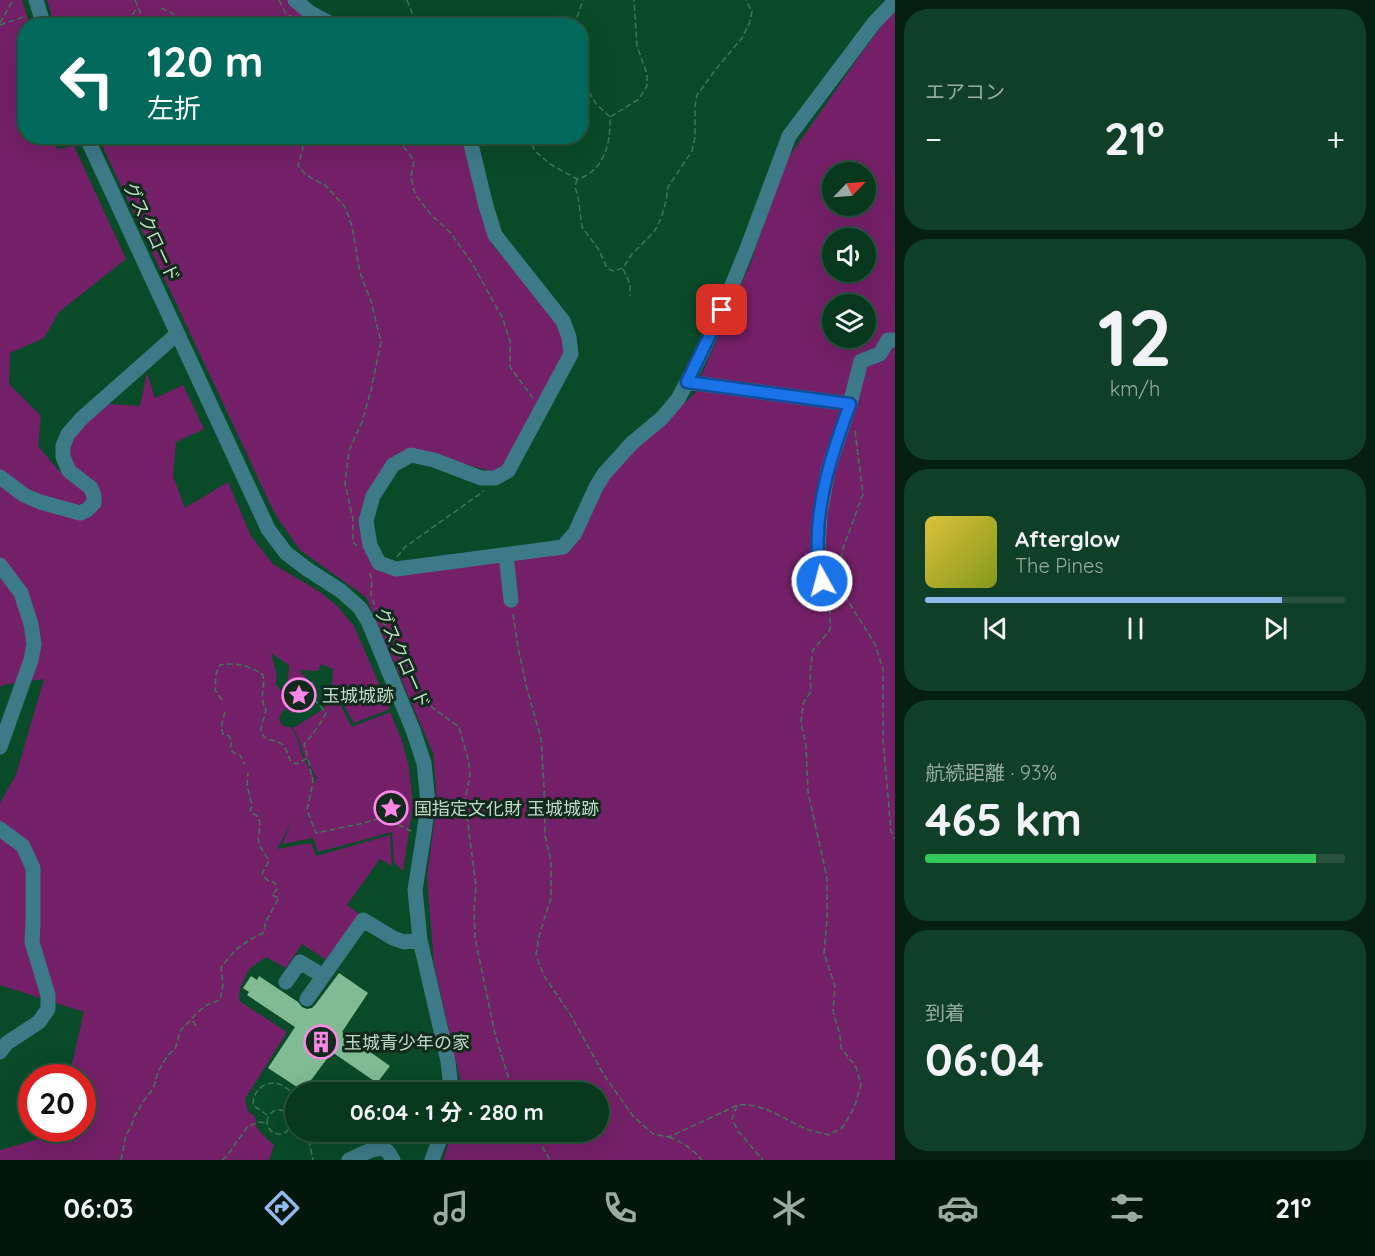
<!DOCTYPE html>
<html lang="ja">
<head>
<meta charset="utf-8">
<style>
	:root { --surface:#07381e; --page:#103f27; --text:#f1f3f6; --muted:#98aca4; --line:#28523c; --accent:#90b9f0 }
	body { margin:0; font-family:Quicksand,"Noto Sans JP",sans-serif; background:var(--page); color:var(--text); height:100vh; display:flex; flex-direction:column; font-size:22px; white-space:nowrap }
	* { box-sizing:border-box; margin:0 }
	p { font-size:20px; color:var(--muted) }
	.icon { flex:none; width:33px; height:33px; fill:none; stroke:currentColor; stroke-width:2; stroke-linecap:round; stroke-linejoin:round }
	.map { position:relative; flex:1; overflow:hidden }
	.drawer { display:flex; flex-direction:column; gap:9px; padding:9px; background:#041f10; width:480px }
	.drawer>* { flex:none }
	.top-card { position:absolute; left:18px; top:18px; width:570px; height:126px; border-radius:24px; box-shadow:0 6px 24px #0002,0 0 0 2px var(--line); background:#00695c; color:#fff; overflow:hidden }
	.needle { width:39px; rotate:65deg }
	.controls { position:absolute; left:822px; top:162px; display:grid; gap:12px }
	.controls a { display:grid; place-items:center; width:54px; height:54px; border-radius:50%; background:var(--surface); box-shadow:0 6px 24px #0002,0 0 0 2px var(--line); font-size:30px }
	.speed { position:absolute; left:18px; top:1064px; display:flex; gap:12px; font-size:30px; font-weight:700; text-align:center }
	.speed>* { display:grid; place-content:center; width:78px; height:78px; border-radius:50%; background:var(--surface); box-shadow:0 6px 24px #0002,0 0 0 2px var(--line); line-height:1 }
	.speed .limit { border:9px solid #d22; background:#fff; color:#111 }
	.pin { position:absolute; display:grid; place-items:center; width:51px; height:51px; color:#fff; margin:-26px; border-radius:12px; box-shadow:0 3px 9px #0006 }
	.me { position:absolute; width:66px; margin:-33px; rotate:353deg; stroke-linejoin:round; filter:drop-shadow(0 0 4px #0008) }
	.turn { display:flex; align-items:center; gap:21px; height:126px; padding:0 30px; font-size:27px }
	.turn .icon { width:78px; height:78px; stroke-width:2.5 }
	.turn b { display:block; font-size:42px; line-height:51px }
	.big { font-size:45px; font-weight:700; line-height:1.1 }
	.drawer .card { flex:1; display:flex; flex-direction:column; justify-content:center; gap:9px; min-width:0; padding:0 21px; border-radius:24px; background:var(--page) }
	.drawer .dial { align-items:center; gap:0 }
	.dial b { font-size:78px; line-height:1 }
	.song { display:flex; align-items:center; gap:18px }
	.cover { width:72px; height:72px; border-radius:9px; background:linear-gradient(135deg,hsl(50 70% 55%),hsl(70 70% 35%)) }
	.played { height:6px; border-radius:3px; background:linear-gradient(90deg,var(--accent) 85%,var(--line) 85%) }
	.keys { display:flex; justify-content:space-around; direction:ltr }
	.heat { display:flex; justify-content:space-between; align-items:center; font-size:33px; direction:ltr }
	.charge { height:9px; border-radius:4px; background:linear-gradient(90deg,#34c759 93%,var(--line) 0) }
	.trip { position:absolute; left:285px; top:1082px; width:324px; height:60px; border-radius:30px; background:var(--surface); box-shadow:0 6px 24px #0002,0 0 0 2px var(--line); font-weight:700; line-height:60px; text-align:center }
	.tabs { display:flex; height:96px; justify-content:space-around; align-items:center; background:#03160c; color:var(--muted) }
	.tabs .icon { width:42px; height:42px }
	.tabs .current { color:var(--accent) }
	.tabs b { font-size:27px; color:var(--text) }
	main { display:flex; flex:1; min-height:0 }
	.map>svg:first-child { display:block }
	.green { fill:#742068; fill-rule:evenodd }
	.building { fill:#80bb93 }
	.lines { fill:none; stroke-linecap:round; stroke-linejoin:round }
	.path { stroke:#417759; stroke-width:1.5; stroke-dasharray:6 3; stroke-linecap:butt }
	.minor { stroke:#3d7a88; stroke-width:15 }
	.route-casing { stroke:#114b97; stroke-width:15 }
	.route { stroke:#1a73e8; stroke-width:10 }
	.labels { text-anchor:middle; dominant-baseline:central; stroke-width:6; stroke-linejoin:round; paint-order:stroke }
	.street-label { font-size:18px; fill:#bedbc6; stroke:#122a1b }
	.poi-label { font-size:18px; fill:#bedbc6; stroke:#122a1b; text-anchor:start }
</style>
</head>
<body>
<main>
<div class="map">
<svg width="895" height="1160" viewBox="0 0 895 1160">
	<rect width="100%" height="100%" fill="#094a28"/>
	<path class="green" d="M 0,0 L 22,0 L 30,25 L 26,26 L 26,136 L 51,137 L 57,149 L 74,146 L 126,259 L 59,312 L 44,338 L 10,353 L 9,384 L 41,416 L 38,446 L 61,473 L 75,434 L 108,404 L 140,406 L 147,373 L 155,398 L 183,385 L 204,429 L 176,442 L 173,476 L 185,508 L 228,482 L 251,536 L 273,564 L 320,592 L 337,606 L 354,626 L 390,709 L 354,723 L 332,685 L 333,669 L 321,664 L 318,671 L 299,670 L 307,679 L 309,699 L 301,704 L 297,699 L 291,697 L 288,680 L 289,665 L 271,653 L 277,675 L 276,684 L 283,694 L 286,702 L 293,703 L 298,708 L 294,714 L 285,708 L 279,718 L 282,725 L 286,727 L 291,727 L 297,738 L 302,756 L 315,778 L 311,787 L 317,778 L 304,756 L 299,739 L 293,728 L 319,712 L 327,705 L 332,690 L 352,727 L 390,712 L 401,738 L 409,767 L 413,805 L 403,871 L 394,862 L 392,832 L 318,852 L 313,838 L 282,844 L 293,820 L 277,849 L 311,843 L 316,856 L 390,835 L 392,866 L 380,859 L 347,905 L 359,914 L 327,960 L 302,944 L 286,968 L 266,957 L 249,969 L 240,988 L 239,1001 L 287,1032 L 245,1099 L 248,1111 L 255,1117 L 257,1128 L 263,1135 L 274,1145 L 269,1160 L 0,1160 L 0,1150 L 56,1134 L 58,1128 L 82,1128 L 82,1077 L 69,1077 L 84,1012 L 0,985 L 0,803 L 16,775 L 44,679 L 3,685 L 0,687 Z
		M 47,0 L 289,0 L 326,25 L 54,25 Z
		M 895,8 L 895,1160 L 443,1160 L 452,1131 L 598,1131 L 598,1092 L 463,1092 L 434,964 L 427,877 L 437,800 L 433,753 L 366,597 L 300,550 L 275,514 L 98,137 L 463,137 L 477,199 L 492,245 L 545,303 L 566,339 L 561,361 L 511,462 L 495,472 L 453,461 L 419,450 L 366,496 L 358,521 L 364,547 L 379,569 L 561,554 L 613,470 L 695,393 L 702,374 L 751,262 L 786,161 L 861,54 ZM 832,172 L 866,172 L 866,206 L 832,206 ZM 832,238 L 866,238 L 866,272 L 832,272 ZM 832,304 L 866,304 L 866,338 L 832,338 Z"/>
	<path class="building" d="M 339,973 L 368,993 L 342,1032 L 390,1066 L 377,1083 L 332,1052 L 303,1091 L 268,1068 L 295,1027 L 247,995 L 249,992 L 243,988 L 251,976 L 257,980 L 259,976 L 298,1002 L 302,1007 L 307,1009 L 312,1008 L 315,1005 Z"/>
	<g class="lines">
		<path class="path" d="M 135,0 L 146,26
			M 279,0 L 285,12 L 297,20
			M 407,0 L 417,26
			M 161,8 L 176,15 L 186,26
			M 0,23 L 13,0
			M 0,25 L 26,16
			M 118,26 L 133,14 L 137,7
			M 574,26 L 583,0
			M 580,76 L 596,104 L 610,117
			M 301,136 L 303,148 L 298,166 L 306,175 L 326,186 L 345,207 L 352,226 L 360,273 L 371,301 L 381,342 L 371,390 L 362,422 L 349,451 L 345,484 L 353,519 L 353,542 L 357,546
			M 389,136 C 401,141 407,151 414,161 L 411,177 L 415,194 L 432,216 L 450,232 L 472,263 L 503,319 L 510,341 L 510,367 L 533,398
			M 528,136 L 535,151 L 550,164 L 577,179 C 604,172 611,143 610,117 L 639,99 L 647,86 L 647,74 L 637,46 L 634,0
			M 577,179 L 575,187 L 578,196 L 582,227 L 599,250 L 607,268 L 613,271 L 623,268 L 632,254 L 654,232 L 661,219 L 666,201 L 668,187 L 692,151 L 695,137 L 695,107 L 697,95 L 716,69 L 742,38 L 749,24 L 752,12 L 746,0
			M 623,269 L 630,284 L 630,296
			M 855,431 L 863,494 L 843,548 L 837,580 L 845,596 L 875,644 L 883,669 L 883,739 L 891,831 L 895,839
			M 397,557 L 405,547 L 484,491
			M 370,573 L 372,580 L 371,595 L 376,609
			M 513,614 L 518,647 L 527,689 L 541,738 L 544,786 L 545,836 L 551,861 L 551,898 L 539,936 L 536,955 L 544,976 L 570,1014 L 604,1075 L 633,1116 L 653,1134 L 669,1137 L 738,1105 C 764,1102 785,1121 809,1130 C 815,1132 822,1133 828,1135 L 843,1127 L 854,1108 L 861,1085 L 856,1067 L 841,1048 L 840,1035 L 833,1011 L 835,986 L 824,953 L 827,920 L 827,878 L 808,792 L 806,746 L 801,723 L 803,704 L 811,691 L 810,672 L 813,650 L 830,630 L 830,609 L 826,593
			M 382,621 L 390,632 L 401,660 L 422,698 L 434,709 L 459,727 L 469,763 L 470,775 L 465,801 L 476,886 L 474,910 L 475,938 L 495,1034 L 513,1092
			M 312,682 L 311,692 L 314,698
			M 287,688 L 288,700 L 295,700 L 301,708 L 306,706 L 314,699 L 326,713 C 324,719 309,740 304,744 L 308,757
			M 222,700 L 215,690 L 216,674 L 220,665 C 235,662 251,666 263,675 C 266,690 258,695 266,710 C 265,716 261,724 261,730 C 262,740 273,740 280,743 C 286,747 288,754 290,760 L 296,764 L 308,758 L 313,782 L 307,810 L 316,833 L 364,823 L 383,817 L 411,831
			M 225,712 L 221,727 L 223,734 L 229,736 L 232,741 L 230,749 L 234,753 L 240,755 L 245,765
			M 193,1021 L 198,1029
			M 737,1106 L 732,1119 L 738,1131 L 763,1160
			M267 1122a12 12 0 1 1 24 0a12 12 0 1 1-24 0Z
			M 267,1115 L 253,1105 C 253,1091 264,1080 279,1084 C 285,1086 290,1091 296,1095
			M 307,1131 L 313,1160
			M 355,1131 L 360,1140
			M 533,1131 L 550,1160
			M 669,1137 C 682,1142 693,1149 702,1160
			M 121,1160 L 126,1135 L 131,1127 L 134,1117 L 145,1099 L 153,1089 L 158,1072 L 167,1056 L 175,1049 L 181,1030 L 199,1011 L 207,1005 L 220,1000 L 223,985 L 221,968 C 233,950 244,942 263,933 L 266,921 L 279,898 L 272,895 L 277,889 L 275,883 L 267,880 L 262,874 L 269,861 C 266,855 261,849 259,843 C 256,832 267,818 250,812 L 252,805 L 247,785 L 248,773
			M 222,1160 C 231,1153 234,1144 241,1136 C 243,1133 245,1131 247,1127 L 259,1122 L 266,1123"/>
		<path class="minor" d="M 36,0 L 44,26
			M 295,0 L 309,12 L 335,26
			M 86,136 L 268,529 L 286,553 L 307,569 L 341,591 L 360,608 L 368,621 L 413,730 L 424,763 L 428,803 L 424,833 L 415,890 L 420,940 L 448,1061 L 450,1080 L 450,1092
			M 469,136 L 486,206 L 495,235 L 563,321 L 569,337 L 571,354 L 508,471 L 495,478 L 481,478 L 434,460 L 411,455 L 393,465 L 373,496 L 366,521 L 370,545 L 379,563 L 396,569 L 563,547 L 575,533 L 596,487 L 604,474 L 632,443 L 662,418 L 678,399 L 698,361 L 722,310 L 748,246 L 789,136 L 874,23 L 895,1
			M 687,382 L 850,404
			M 0,477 L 24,495 L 40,502 L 80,513 L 87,510 L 94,503 L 94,496 L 91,488 L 69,471 L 63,457 L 63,446 L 68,434 L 82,418 L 177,334
			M 506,555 L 511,600
			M 0,565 L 21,593 L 31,624 L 34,644 L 31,660 L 0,747
			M 822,581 L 818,551 L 820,514 L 828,470 L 850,404 L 861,361 L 880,354 L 888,340 L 895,340
			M 0,829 L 23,846 L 33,868 L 33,923 L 32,942 L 48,995 L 48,1009 L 39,1022 L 7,1043 L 0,1052
			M 286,982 L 300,962 L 323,976
			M 307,999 L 363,920 L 393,938 L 404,942 L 420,940
			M 349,1160 C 358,1156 379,1144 387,1151 C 390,1154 391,1157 393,1160
			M 432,1160 L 443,1131"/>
	</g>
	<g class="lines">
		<g class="route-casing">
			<path id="route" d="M 722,310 L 687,382 L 850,404 C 833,451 815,502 818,553 C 819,562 821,572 822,581"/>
		</g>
		<use href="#route" class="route"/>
	</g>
	<defs>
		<g id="sight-ring" transform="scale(1.725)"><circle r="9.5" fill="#122a1b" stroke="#fb87e6" stroke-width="1.5"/><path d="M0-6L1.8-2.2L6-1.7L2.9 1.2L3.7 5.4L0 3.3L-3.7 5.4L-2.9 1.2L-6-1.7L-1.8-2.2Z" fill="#fb87e6"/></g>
		<g id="building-ring" transform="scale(1.725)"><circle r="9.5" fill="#122a1b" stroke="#fb87e6" stroke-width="1.5"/><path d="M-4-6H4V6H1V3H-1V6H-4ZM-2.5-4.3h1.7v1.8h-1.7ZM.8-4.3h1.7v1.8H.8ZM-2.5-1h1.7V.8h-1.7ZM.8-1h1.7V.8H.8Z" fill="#fb87e6"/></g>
	</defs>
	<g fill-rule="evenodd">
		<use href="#sight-ring" x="299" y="695"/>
		<use href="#sight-ring" x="391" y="808"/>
		<use href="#building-ring" x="321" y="1042"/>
	</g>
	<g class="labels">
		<g class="street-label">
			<text transform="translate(152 232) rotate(65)">グスクロード</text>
			<text transform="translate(403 658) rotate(66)">グスクロード</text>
		</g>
		<g class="poi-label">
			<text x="322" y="695">玉城城跡</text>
			<text x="414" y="808">国指定文化財 玉城城跡</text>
			<text x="344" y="1042">玉城青少年の家</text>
		</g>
	</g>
</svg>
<div class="controls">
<a><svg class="needle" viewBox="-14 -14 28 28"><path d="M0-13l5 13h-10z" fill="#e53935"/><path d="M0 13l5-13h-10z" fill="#98aca4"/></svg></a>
<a><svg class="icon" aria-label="sound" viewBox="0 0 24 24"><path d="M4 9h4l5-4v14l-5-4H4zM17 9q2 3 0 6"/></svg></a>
<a><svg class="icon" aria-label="layers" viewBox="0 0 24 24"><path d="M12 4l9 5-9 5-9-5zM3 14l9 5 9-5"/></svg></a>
</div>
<div class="speed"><div class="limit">20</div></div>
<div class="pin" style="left:722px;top:310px;background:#d93025"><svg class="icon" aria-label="arrive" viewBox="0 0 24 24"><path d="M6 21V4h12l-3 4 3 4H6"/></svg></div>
<svg class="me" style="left:822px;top:581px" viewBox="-20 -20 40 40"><circle r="17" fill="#1a73e8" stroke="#fff" stroke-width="3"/><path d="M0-11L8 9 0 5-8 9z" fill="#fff"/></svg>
<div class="trip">06:04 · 1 分 · 280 m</div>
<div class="top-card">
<div class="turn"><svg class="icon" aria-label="left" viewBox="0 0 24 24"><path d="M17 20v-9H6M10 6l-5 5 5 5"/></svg><div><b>120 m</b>左折</div></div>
</div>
</div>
<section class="drawer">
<div class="card"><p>エアコン</p>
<div class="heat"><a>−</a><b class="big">21°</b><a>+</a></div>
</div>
<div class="card dial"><b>12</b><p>km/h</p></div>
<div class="card">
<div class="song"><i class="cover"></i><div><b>Afterglow</b><p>The Pines</p></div></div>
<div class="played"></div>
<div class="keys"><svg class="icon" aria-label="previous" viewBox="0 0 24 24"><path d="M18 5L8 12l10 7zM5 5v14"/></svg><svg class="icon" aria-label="pause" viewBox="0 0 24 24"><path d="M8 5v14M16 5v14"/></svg><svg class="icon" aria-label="next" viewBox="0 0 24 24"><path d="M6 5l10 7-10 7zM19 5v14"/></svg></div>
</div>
<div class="card"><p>航続距離 · 93%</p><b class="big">465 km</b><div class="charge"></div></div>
<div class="card"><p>到着</p><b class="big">06:04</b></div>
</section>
</main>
<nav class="tabs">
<b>06:03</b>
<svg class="icon current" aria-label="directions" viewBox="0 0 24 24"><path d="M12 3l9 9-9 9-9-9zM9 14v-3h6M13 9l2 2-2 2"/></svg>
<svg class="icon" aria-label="music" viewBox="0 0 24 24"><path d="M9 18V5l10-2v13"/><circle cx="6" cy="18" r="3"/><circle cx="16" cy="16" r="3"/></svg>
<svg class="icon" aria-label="phone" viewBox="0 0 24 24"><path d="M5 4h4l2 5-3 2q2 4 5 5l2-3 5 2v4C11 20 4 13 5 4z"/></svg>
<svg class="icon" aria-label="climate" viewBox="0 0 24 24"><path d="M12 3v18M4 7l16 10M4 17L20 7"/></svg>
<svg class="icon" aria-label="car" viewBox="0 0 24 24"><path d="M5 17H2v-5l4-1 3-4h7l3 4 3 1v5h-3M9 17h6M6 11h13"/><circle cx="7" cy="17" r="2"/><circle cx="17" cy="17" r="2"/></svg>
<svg class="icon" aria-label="filters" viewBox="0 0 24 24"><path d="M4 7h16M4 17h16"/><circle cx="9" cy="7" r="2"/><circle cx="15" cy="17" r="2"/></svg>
<b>21°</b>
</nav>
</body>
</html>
